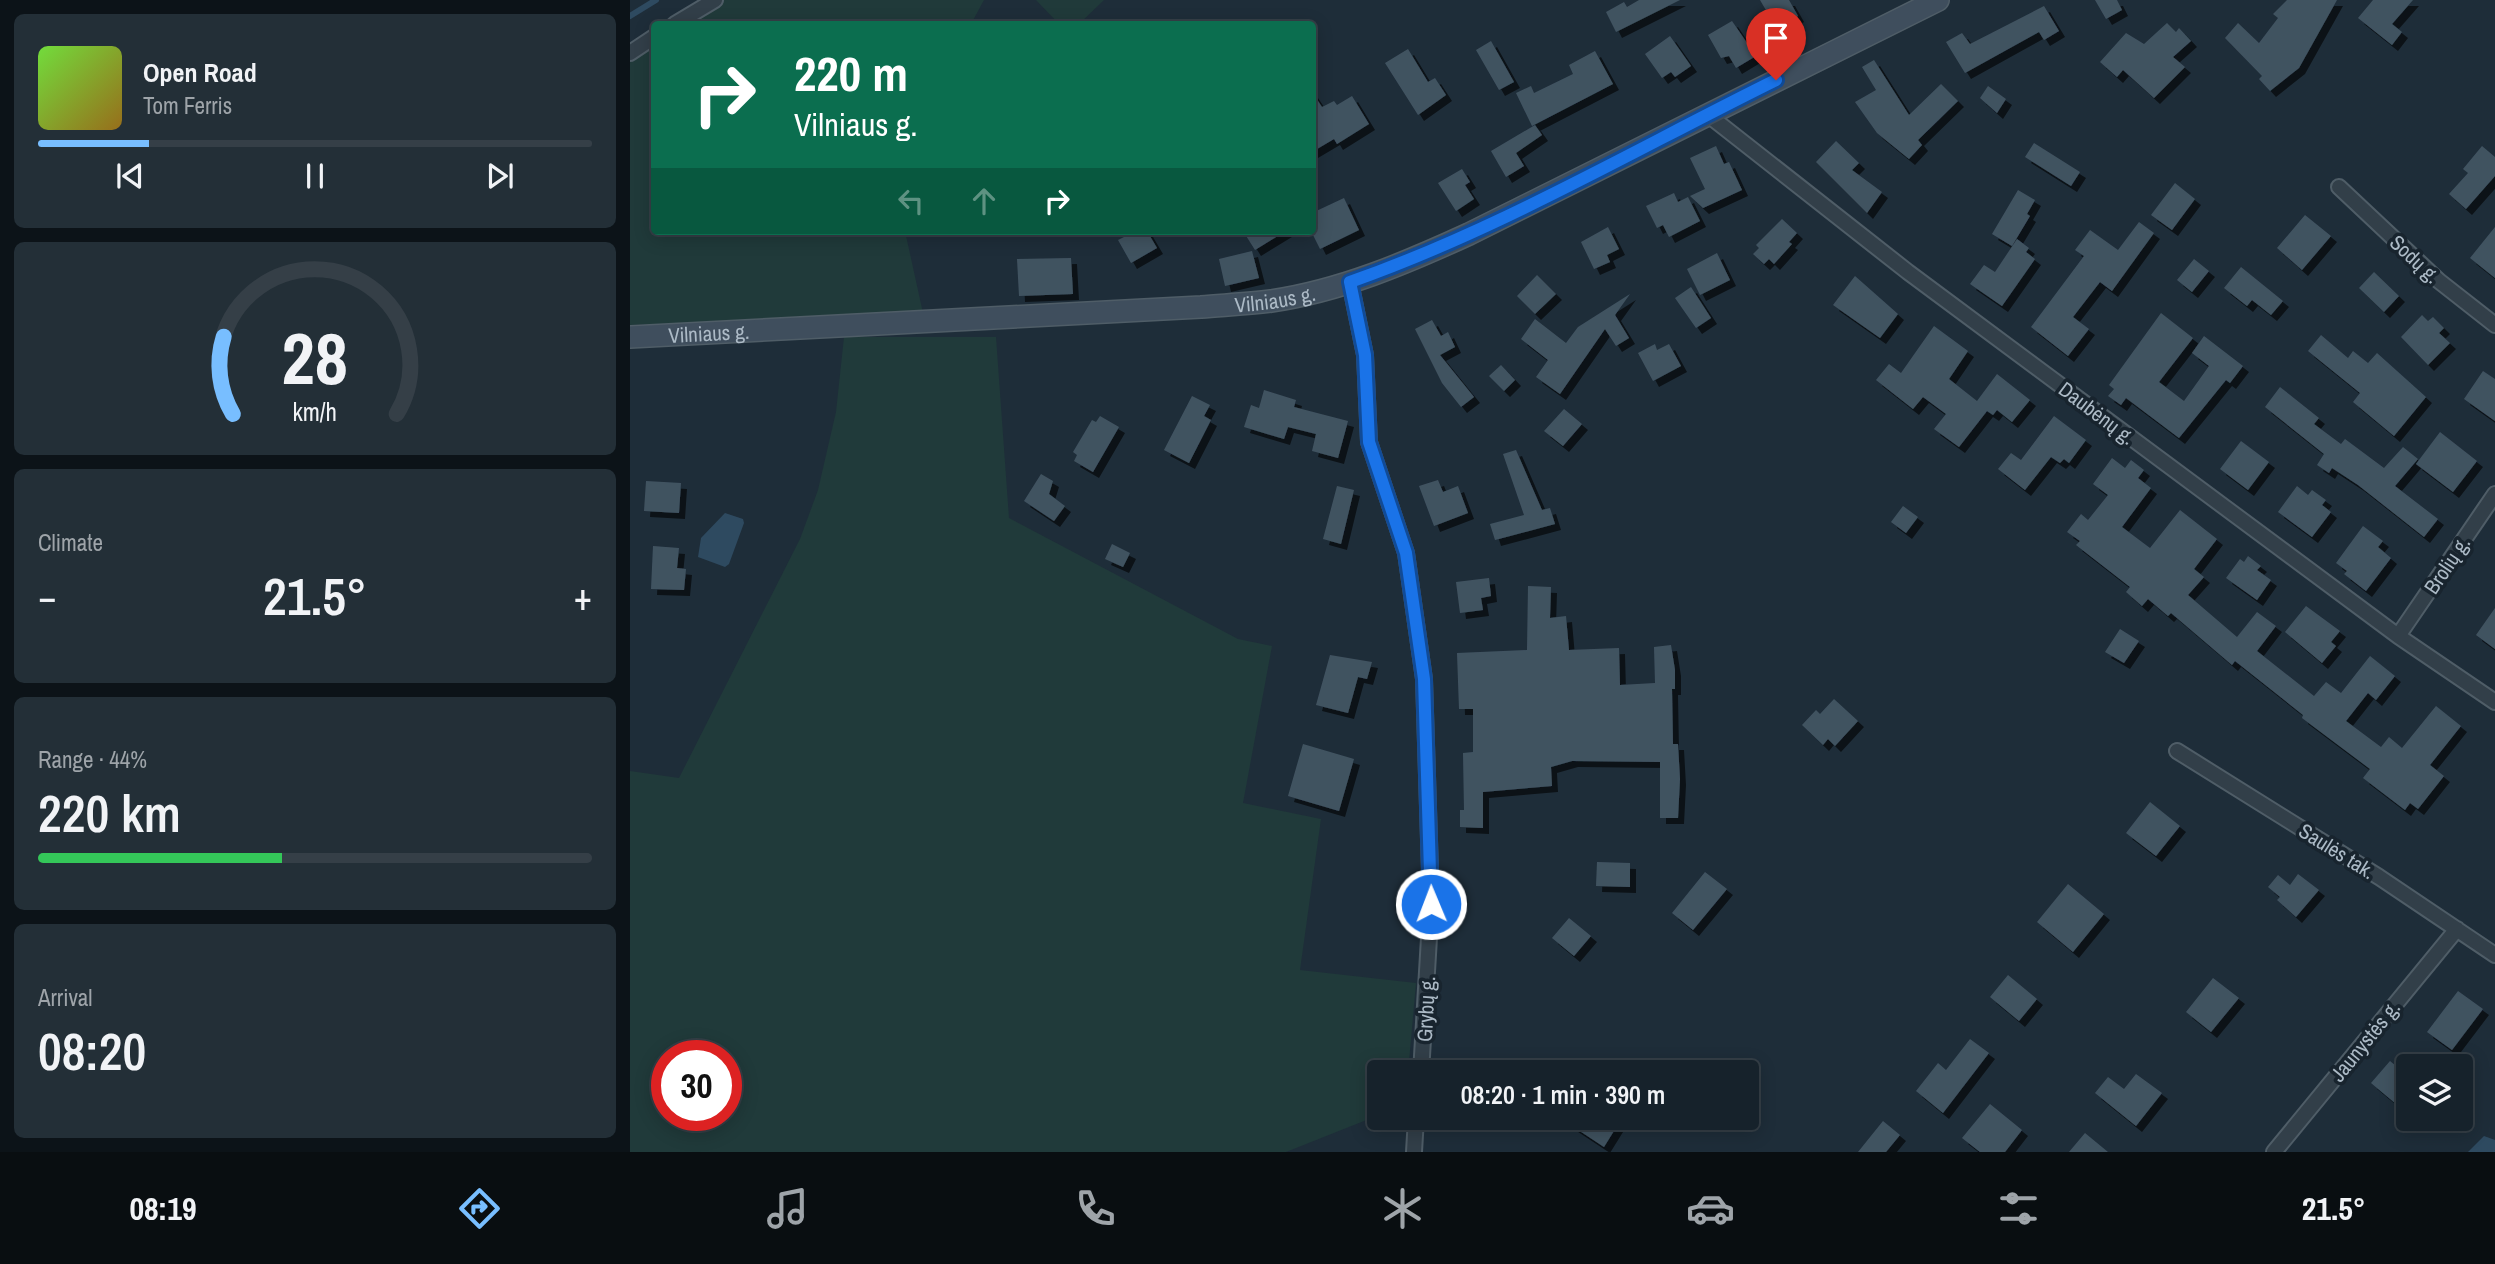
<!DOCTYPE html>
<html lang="en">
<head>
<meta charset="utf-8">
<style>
	:root { --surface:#16222b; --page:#232f37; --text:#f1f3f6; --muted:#9ea4a9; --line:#353f47; --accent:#78beff }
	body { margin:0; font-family:"Archivo Narrow",sans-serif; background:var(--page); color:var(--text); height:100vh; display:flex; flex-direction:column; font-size:26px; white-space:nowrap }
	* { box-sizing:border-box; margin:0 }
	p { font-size:23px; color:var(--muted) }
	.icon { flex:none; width:38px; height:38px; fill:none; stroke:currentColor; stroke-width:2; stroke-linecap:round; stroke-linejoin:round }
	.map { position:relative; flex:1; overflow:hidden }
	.panel { display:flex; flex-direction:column; gap:14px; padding:14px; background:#0c1318; width:630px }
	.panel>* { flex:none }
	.guide { position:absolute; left:21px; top:21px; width:665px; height:214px; border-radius:7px; box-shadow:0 4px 18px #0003,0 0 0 2px var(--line); background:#0b6e4f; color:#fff; overflow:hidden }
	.tools { position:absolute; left:1766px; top:1054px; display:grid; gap:14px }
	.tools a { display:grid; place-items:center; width:77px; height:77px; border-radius:7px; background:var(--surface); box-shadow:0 4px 18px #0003,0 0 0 2px var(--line); font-size:35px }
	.speed { position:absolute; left:21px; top:1040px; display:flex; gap:14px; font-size:35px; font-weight:700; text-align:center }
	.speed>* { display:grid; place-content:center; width:91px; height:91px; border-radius:50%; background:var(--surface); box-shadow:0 4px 18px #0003,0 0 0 2px var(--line); line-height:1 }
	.speed .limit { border:10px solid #d22; background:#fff; color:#111 }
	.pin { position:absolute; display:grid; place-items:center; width:60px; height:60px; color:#fff; margin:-72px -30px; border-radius:50% 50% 50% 0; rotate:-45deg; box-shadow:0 0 7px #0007 }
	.pin .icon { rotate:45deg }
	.me { position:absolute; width:77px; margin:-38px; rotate:359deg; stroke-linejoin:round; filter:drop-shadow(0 0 5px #0008) }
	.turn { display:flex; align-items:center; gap:24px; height:147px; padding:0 28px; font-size:32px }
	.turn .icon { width:91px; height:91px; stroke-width:2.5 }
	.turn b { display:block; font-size:49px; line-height:60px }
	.lanes { display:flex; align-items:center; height:66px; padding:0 28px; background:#0003; justify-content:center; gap:35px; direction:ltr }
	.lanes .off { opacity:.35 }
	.big { font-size:52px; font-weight:600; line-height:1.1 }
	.panel .card { flex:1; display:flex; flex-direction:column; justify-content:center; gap:10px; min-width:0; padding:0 24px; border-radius:10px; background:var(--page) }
	.panel .dial { align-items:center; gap:0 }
	.dial svg { height:182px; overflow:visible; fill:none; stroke:var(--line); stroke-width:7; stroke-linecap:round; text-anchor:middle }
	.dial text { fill:var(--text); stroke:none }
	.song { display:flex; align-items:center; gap:21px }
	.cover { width:84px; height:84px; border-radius:10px; background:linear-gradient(135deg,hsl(100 70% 55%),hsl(40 70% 35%)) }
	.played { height:7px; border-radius:4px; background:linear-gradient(90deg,var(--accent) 20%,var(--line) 20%) }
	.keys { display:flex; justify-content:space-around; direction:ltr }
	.heat { display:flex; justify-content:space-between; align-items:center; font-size:38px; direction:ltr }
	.charge { height:10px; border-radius:5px; background:linear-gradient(90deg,#34c759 44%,var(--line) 0) }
	.trip { position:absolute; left:737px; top:1060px; width:392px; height:70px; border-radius:7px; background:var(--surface); box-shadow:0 4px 18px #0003,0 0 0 2px var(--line); font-weight:600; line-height:70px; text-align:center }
	.menu { display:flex; height:112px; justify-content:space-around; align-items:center; background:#090e11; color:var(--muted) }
	.menu .icon { width:49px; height:49px }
	.menu .active { color:var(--accent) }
	.menu b { font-size:32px; color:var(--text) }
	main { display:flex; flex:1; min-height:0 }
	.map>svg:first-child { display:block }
	.green { fill:#203a3a; fill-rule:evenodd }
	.water { fill:#2e4a60 }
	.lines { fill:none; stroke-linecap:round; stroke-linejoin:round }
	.stream { stroke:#2e4a60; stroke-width:6 }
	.building { fill:#415361; filter:url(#shadow) }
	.minor-casing { stroke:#4f5d67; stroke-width:18 }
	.secondary-casing { stroke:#4f5d67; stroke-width:24 }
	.minor { stroke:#323f49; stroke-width:14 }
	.secondary { stroke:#3f4e5d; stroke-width:21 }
	.route-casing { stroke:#114b97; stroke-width:18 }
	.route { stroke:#1a73e8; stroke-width:12 }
	.labels { text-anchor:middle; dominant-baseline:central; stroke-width:7; stroke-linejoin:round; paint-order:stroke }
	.street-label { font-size:21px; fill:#acbac6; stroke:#18242e }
</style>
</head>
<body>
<main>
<section class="panel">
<div class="card">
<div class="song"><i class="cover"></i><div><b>Open Road</b><p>Tom Ferris</p></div></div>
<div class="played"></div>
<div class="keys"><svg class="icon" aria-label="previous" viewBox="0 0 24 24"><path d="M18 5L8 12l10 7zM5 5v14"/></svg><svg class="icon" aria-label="pause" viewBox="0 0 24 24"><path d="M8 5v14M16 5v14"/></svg><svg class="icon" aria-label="next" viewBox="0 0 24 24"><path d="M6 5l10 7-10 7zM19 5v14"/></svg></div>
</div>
<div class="card dial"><svg viewBox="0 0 100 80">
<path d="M14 69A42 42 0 1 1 86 69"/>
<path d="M14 69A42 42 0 0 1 10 35" stroke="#78beff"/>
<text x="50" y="56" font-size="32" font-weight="700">28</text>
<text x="50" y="72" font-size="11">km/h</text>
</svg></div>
<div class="card"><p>Climate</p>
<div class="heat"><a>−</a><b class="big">21.5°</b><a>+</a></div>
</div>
<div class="card"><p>Range · 44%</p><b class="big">220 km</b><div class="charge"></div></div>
<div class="card"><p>Arrival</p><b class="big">08:20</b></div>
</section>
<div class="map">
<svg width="1865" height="1152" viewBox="0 0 1865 1152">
	<defs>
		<filter id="shadow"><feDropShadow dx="6" dy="6" stdDeviation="0" flood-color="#0009"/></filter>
	</defs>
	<rect width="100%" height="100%" fill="#1e2d39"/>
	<path class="green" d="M 93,0 L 354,0 L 341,24 L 54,24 Z
		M 406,0 L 474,0 L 449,24 L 429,24 Z
		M 24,43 L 24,231 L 275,231 L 293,313 L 0,325 L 0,59 Z
		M 214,337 L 366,337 L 379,518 L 608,639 L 642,646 L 613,803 L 691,819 L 670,970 L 786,983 L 778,1073 L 749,1073 L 749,1115 L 656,1152 L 0,1152 L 0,771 L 49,778 L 170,539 L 188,490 L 206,412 ZM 96,1055 L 96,1115 L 37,1115 L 37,1055 Z"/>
	<path class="water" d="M 95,513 L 113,519 L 114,523 L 99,564 L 95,567 L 68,557 L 71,538 Z
		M 1854,1136 L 1865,1140 L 1865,1152 L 1838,1152 Z"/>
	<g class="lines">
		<path class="stream" d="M 0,16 L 26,0"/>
	</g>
	<path class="building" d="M 1009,0 L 1050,0 L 986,32 L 976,12 L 994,2 L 997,7 Z
		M 1130,0 L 1159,0 L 1168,16 L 1147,29 Z
		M 1465,0 L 1487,0 L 1492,10 L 1476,19 Z
		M 1657,0 L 1707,0 L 1669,68 L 1640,91 L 1629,79 L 1632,76 L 1595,38 L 1608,23 L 1629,43 L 1648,18 L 1643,14 Z
		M 1743,0 L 1783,0 L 1762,24 L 1772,32 L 1762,45 L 1728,18 Z
		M 1414,6 L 1429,31 L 1414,40 L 1409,32 L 1335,73 L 1316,42 L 1332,33 L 1340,44 Z
		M 1102,21 L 1126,56 L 1106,68 L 1099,56 L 1091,58 L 1078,35 Z
		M 1537,23 L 1546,32 L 1549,28 L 1561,41 L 1543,57 L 1555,67 L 1524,98 L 1493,70 L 1487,77 L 1470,62 L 1496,33 L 1514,44 Z
		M 1040,36 L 1061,66 L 1045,77 L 1041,72 L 1032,78 L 1015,54 Z
		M 861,41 L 884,82 L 869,90 L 846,50 Z
		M 778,49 L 798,82 L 805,78 L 816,95 L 788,115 L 755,63 Z
		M 965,51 L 983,84 L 902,126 L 886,93 L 901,86 L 904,93 L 943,74 L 939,65 Z
		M 1244,60 L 1279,115 L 1311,84 L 1328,101 L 1288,140 L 1292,145 L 1279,159 L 1247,133 L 1225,102 L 1246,90 L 1232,67 Z
		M 1358,86 L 1376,99 L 1367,113 L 1350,98 Z
		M 682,92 L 692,107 L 704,101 L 707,105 L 722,96 L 739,124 L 707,144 L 704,139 L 682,152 Z
		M 905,125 L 912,135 L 886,153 L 894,166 L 876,177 L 861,151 Z
		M 1206,141 L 1229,163 L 1222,170 L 1252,192 L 1237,213 L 1186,162 Z
		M 1404,143 L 1450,172 L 1441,186 L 1395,157 Z
		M 1086,146 L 1094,164 L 1099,162 L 1112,190 L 1073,208 L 1060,196 L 1075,189 L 1060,158 Z
		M 1852,146 L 1865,157 L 1865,176 L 1836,209 L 1819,194 L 1838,173 L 1833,169 Z
		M 832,169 L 840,182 L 835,185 L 844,199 L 826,211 L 808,183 Z
		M 1545,183 L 1565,199 L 1542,230 L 1521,215 Z
		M 1388,190 L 1405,200 L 1397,214 L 1400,216 L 1382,246 L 1362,234 Z
		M 1044,193 L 1048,202 L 1058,197 L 1070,221 L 1039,237 L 1033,225 L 1027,228 L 1016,206 Z
		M 714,198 L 729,230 L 690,249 L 682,233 L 682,213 Z
		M 1675,215 L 1701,236 L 1672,270 L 1647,248 Z
		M 1152,219 L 1167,233 L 1159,242 L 1162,244 L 1144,264 L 1139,259 L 1134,264 L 1123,254 L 1129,248 L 1126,245 Z
		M 1509,222 L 1524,233 L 1482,291 L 1470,282 L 1443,317 L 1459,329 L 1438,356 L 1401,327 L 1454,256 L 1445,250 L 1460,230 L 1488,250 Z
		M 978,227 L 989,249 L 977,255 L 980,262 L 964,269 L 951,242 Z
		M 1865,227 L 1865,278 L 1840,258 Z
		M 493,231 L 517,231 L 527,248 L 501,263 L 488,240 L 496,236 Z
		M 613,231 L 656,231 L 625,250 Z
		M 1387,239 L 1399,248 L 1396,252 L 1405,259 L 1372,306 L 1340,284 L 1354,265 L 1365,272 Z
		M 622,251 L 629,278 L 595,286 L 589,259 Z
		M 1087,253 L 1100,280 L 1070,295 L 1057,269 Z
		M 441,258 L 443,294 L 389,296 L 387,259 Z
		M 1564,259 L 1579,271 L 1562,292 L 1547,280 Z
		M 1611,267 L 1653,301 L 1641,315 L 1622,300 L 1617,306 L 1594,288 Z
		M 1744,272 L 1769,296 L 1754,312 L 1729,288 Z
		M 907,275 L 926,294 L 905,314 L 887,296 Z
		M 1225,276 L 1268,314 L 1250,338 L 1203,305 Z
		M 1061,287 L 1081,318 L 1066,328 L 1045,298 Z
		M 1000,294 L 985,315 L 999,338 L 986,346 L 975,329 L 930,394 L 906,377 L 918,360 L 891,339 L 905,319 L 936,343 L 948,327 Z
		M 1531,313 L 1563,338 L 1529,382 L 1554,401 L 1579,366 L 1562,353 L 1574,336 L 1613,366 L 1600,383 L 1596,380 L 1549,438 L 1496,398 L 1491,405 L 1478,396 L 1484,389 L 1479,385 Z
		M 1792,315 L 1798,321 L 1803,317 L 1814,328 L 1809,333 L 1820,343 L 1798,365 L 1771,337 Z
		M 802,320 L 811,336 L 818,332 L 825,347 L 810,355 L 844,397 L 831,407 L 812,383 L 785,329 Z
		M 1304,326 L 1338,351 L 1319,379 L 1347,401 L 1367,374 L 1400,400 L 1382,422 L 1367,410 L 1363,415 L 1357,411 L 1329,447 L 1304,429 L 1316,414 L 1293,397 L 1283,409 L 1246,380 L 1259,364 L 1271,373 Z
		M 1691,335 L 1718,358 L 1723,351 L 1738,363 L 1747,353 L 1796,397 L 1764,436 L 1723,402 L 1730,393 L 1678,351 Z
		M 1025,344 L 1027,350 L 1039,344 L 1051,366 L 1023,381 L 1008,353 Z
		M 871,365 L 885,380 L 874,391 L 859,376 Z
		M 1853,371 L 1865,379 L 1865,421 L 1834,399 Z
		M 1650,387 L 1689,418 L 1684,424 L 1711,444 L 1715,439 L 1754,468 L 1773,447 L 1788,459 L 1765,486 L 1808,519 L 1794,537 L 1728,485 L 1702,468 L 1699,473 L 1687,465 L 1694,454 L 1635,407 Z
		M 634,390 L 666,400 L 664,407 L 718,421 L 708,458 L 682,451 L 686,434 L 658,427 L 654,439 L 614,427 L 621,405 L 629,408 Z
		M 562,396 L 580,405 L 574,416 L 581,420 L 559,463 L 534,450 Z
		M 934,409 L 952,424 L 933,446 L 914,431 Z
		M 470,416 L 489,427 L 463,472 L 444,461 L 447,455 L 443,452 L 462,420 L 466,422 Z
		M 1424,416 L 1456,440 L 1439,463 L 1434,459 L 1430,463 L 1421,457 L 1395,490 L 1368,469 L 1381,453 L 1391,460 Z
		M 1810,432 L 1847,461 L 1823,492 L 1786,464 Z
		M 1611,441 L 1639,462 L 1618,490 L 1590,469 Z
		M 886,450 L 912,510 L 920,508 L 925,524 L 865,540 L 860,524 L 894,515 L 873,454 Z
		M 1482,458 L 1495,468 L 1501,460 L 1514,470 L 1508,478 L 1521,488 L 1492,527 L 1520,548 L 1550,510 L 1587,539 L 1564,569 L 1574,577 L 1558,595 L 1607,637 L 1627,612 L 1646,626 L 1627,651 L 1684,696 L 1696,682 L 1711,693 L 1740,656 L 1765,676 L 1746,700 L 1738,693 L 1716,721 L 1751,747 L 1759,737 L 1772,748 L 1806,706 L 1831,726 L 1800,765 L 1814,776 L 1788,809 L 1780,803 L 1775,810 L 1733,778 L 1740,769 L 1672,718 L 1673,715 L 1605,661 L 1602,665 L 1541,613 L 1538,616 L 1518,599 L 1512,606 L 1496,592 L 1500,587 L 1446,545 L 1450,541 L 1437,532 L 1451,514 L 1458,520 L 1478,495 L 1463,484 Z
		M 411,474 L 423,481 L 419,494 L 435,506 L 424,521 L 394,501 Z
		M 808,480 L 813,492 L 828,486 L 838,513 L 804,526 L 789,486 Z
		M 16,481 L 51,483 L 49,513 L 14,511 Z
		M 707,486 L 724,490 L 711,544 L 693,539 Z
		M 1667,486 L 1678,495 L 1682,490 L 1696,500 L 1692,505 L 1701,512 L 1682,537 L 1648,512 Z
		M 1273,506 L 1288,517 L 1276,533 L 1261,522 Z
		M 1733,526 L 1753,541 L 1748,547 L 1761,558 L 1736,591 L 1714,574 L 1717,571 L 1706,563 Z
		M 482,544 L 500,553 L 493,567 L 475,559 Z
		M 23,546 L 49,548 L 47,568 L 56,569 L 54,590 L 21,589 Z
		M 1618,556 L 1631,566 L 1627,570 L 1641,580 L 1627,600 L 1596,578 L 1610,559 L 1614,562 Z
		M 859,578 L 861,596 L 851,598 L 853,610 L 830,613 L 826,582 Z
		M 898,586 L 921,587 L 920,618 L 936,616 L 939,650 L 989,648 L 990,685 L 1025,683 L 1024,647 L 1041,645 L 1045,670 L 1045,689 L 1042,689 L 1043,744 L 1048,744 L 1050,779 L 1048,818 L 1030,818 L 1030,762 L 942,761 L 921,767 L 922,786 L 853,792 L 853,828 L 830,827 L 830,810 L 834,810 L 833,753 L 843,752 L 843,709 L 829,709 L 827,653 L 897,650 Z
		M 1676,606 L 1710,631 L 1701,642 L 1706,646 L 1692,663 L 1655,632 Z
		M 1865,608 L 1865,649 L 1846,635 Z
		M 1490,629 L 1509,641 L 1494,663 L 1475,652 Z
		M 700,655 L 742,662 L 737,679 L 728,677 L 718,713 L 686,705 Z
		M 1204,699 L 1228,721 L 1205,746 L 1198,739 L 1193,745 L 1172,725 L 1186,710 L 1190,714 Z
		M 673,744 L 724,759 L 709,811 L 658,796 Z
		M 1520,802 L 1550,826 L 1526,856 L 1496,833 Z
		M 967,862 L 1000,863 L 1000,887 L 966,886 Z
		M 1075,872 L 1097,889 L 1063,930 L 1042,913 Z
		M 1668,874 L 1689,890 L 1666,917 L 1647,900 L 1650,897 L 1638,887 L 1648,875 L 1660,885 Z
		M 1438,884 L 1474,914 L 1443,952 L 1407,922 Z
		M 939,918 L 961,936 L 944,956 L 922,938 Z
		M 1378,975 L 1407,999 L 1389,1021 L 1360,997 Z
		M 1583,978 L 1609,998 L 1581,1032 L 1556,1012 Z
		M 1828,991 L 1853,1009 L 1822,1050 L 1797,1032 Z
		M 1340,1039 L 1359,1053 L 1313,1113 L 1286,1091 L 1308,1063 L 1316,1070 Z
		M 1760,1061 L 1778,1076 L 1778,1114 L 1741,1083 Z
		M 1506,1074 L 1532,1093 L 1506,1126 L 1465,1093 L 1478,1077 L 1494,1089 Z
		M 1360,1104 L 1392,1130 L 1375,1152 L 1350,1152 L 1332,1138 Z
		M 930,1118 L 992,1118 L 974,1147 Z
		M 1253,1121 L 1270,1135 L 1256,1152 L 1228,1152 Z
		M 1455,1133 L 1478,1152 L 1439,1152 Z"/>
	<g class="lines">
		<g class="minor-casing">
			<path id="minor" d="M 45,24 L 85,0
				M 0,53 L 24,37
				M 1077,114 L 1278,272 L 1768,636 L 1865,702
				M 1709,187 L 1809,281 L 1865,325
				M 720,282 L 735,355 L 739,442 L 776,553 L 794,679 L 801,904 L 791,1073
				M 1768,636 L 1865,494
				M 1547,751 L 1749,877 L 1865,955
				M 784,1152 L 786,1118
				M 1644,1152 L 1827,929"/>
		</g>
		<g class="secondary-casing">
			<g id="secondary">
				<path id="s1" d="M 0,337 L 571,307 C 594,305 618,304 641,301 C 710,291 776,263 839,234 L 1308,0"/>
			</g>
		</g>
		<use href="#minor" class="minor"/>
		<use href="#secondary" class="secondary"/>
	</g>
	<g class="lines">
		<g class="route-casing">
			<path id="route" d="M 801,904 L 794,679 L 776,553 L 739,442 L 735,355 L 720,282 C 868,230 1006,149 1146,80"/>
		</g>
		<use href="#route" class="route"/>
	</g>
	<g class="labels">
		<g class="street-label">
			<text transform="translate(1785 259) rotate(43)">Sodų g.</text>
			<text stroke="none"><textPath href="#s1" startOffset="646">Vilniaus g.</textPath></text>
			<text stroke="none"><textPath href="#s1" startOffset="79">Vilniaus g.</textPath></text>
			<text transform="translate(1467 413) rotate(37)">Daubėnų g.</text>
			<text transform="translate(1817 565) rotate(-56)">Brolių g.</text>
			<text transform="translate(1707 851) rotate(32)">Saulės tak.</text>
			<text transform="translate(796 1009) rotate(-87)">Grybų g.</text>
			<text transform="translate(1735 1041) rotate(-51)">Jaunystės g.</text>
		</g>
	</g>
</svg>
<div class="tools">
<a><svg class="icon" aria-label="layers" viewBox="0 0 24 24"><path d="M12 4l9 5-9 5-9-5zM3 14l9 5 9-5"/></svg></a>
</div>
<div class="speed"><div class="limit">30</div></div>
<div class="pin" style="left:1146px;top:80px;background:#d93025"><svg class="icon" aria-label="arrive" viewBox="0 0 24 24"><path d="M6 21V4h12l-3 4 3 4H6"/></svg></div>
<svg class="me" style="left:801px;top:904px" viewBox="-20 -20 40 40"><circle r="17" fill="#1a73e8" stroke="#fff" stroke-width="3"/><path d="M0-11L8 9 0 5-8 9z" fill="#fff"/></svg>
<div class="trip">08:20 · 1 min · 390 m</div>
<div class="guide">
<div class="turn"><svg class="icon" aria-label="right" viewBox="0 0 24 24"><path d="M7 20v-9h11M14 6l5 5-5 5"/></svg><div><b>220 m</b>Vilniaus g.</div></div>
<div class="lanes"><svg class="icon off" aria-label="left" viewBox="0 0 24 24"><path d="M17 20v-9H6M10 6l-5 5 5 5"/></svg><svg class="icon off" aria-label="ahead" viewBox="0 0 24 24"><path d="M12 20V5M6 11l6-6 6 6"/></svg><svg class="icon" aria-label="right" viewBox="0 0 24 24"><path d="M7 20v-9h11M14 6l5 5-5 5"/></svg></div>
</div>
</div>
</main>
<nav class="menu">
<b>08:19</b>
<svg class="icon active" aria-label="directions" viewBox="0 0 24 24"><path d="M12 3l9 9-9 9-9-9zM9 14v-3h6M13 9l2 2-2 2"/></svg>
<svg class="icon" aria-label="music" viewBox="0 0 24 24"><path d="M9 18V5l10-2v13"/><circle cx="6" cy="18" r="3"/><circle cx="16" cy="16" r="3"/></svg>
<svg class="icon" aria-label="phone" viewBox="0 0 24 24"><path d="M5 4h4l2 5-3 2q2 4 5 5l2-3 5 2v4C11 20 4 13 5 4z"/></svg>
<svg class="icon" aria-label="climate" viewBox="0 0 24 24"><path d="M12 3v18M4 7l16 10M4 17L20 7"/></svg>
<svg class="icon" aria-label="car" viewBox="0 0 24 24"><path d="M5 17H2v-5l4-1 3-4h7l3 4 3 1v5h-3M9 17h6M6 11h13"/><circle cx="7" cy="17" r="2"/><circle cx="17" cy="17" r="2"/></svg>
<svg class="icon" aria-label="filters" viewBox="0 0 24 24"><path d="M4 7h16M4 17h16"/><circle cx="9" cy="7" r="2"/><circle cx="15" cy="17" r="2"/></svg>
<b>21.5°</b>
</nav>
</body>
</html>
